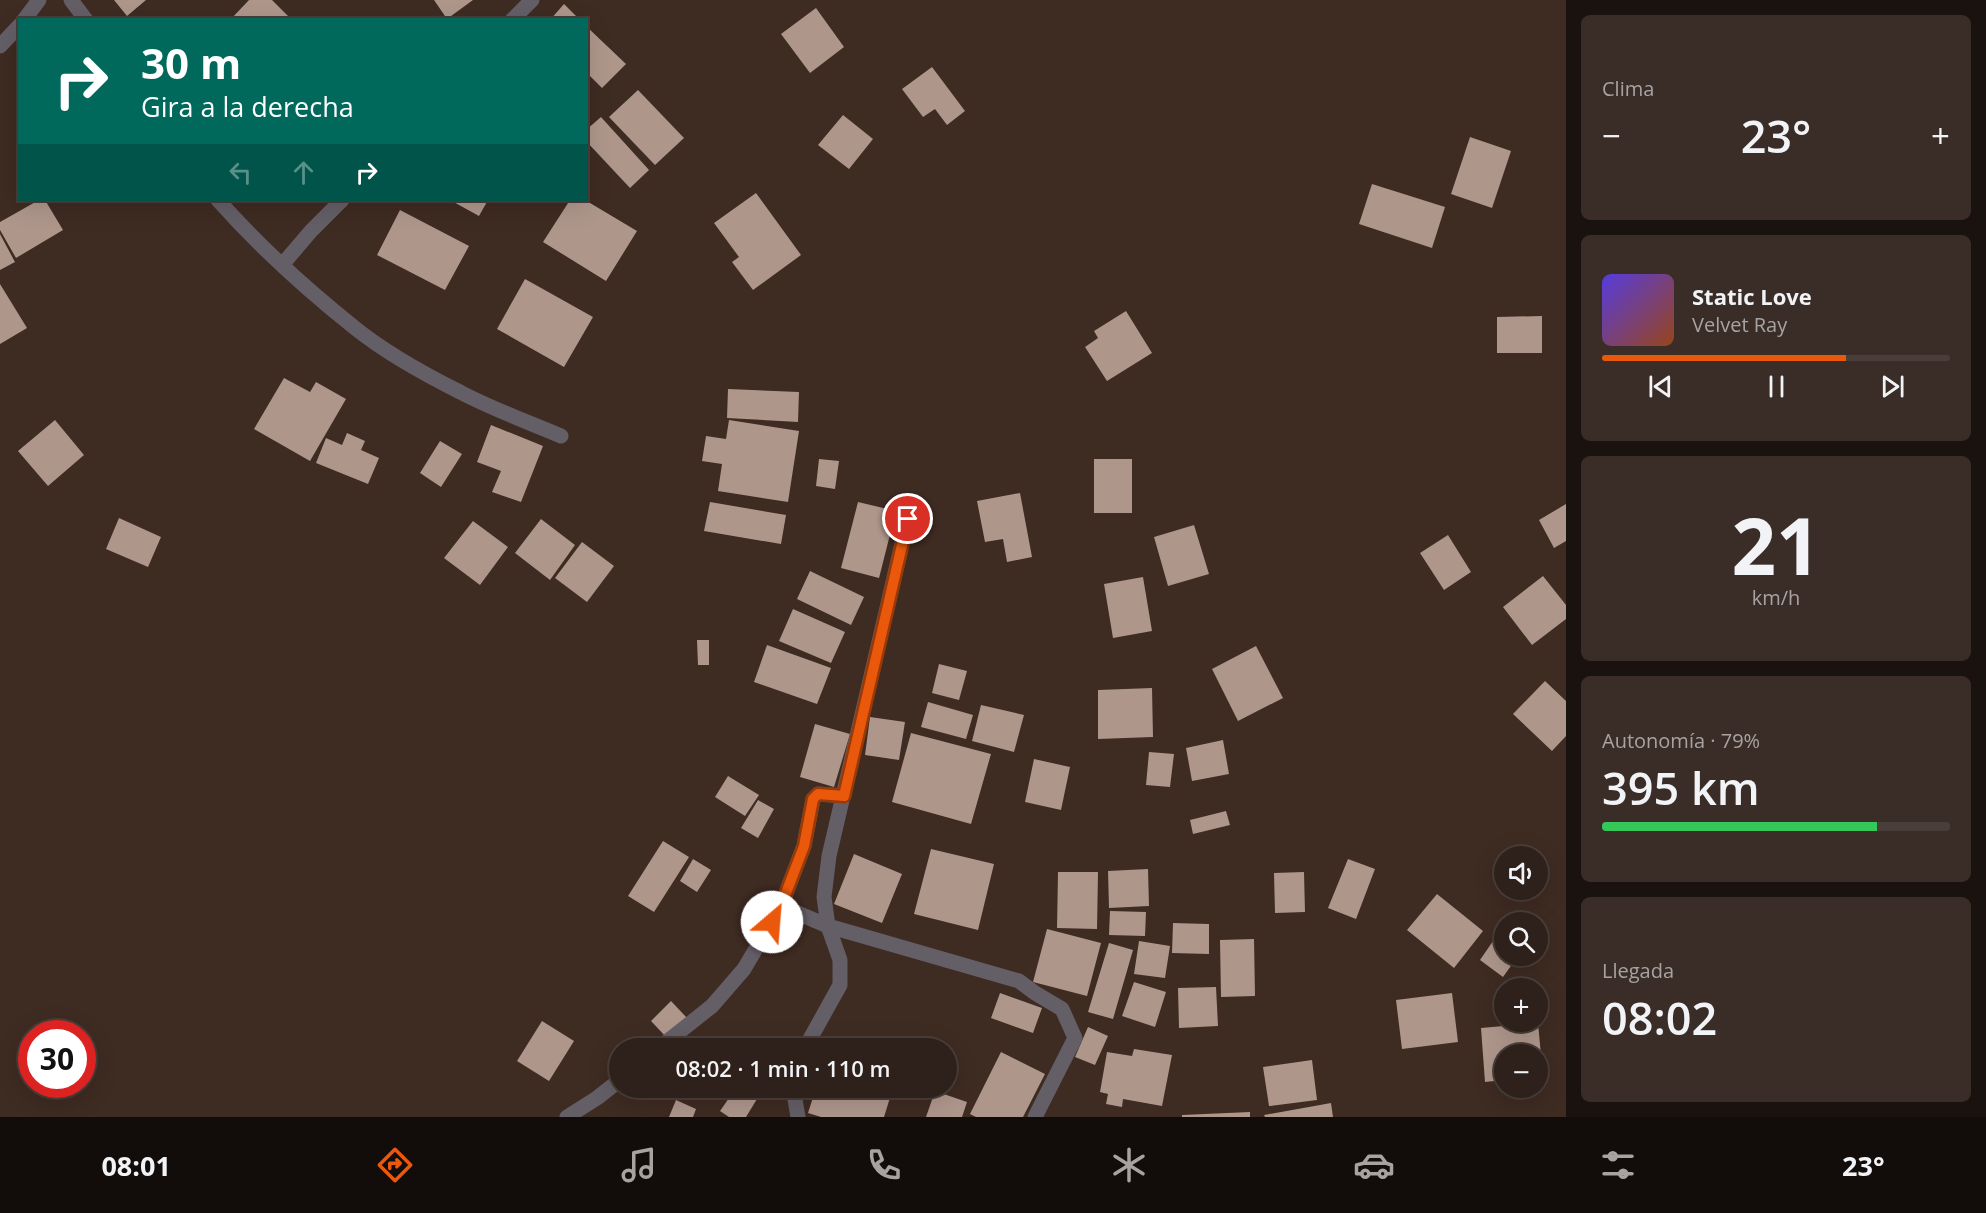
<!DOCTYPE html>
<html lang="es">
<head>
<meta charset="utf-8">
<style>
	:root { --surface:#2e201a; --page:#3a2d27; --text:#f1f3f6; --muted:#a7a3a2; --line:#493e39; --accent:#ea580c }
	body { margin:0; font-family:"Open Sans",sans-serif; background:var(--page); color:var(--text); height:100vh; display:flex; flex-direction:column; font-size:22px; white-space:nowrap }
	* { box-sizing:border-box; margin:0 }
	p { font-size:20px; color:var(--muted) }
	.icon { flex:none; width:33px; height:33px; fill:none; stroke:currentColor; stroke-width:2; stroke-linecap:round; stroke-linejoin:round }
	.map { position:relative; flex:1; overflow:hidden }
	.panel { display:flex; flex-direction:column; gap:15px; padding:15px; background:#19120e; width:420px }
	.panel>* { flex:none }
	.guide { position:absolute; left:18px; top:18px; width:570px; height:183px; border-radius:0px; box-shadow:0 6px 24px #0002,0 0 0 2px var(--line); background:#00695c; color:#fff; overflow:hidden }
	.buttons { position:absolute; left:1494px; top:846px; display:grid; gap:12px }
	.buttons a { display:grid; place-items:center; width:54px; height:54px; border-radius:50%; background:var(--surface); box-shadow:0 6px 24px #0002,0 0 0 2px var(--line); font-size:30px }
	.speed { position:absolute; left:18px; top:1020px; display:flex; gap:12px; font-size:30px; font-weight:700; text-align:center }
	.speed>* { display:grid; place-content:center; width:78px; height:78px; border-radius:50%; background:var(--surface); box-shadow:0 6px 24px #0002,0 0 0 2px var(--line); line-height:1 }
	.speed .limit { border:9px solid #d22; background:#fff; color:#111 }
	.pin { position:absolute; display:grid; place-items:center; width:51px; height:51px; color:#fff; margin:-26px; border:3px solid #fff; border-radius:50%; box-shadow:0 2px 6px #0007 }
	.me { position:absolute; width:66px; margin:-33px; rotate:27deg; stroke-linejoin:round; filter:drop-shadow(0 0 4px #0008) }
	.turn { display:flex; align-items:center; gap:21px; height:126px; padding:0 24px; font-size:27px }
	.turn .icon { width:78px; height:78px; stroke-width:2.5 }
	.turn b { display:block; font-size:42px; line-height:51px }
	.lanes { display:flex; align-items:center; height:57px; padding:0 24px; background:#0003; justify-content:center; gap:30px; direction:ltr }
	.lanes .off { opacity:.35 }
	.big { font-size:45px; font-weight:600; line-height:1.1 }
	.panel .card { flex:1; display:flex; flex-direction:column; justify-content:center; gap:9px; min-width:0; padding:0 21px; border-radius:9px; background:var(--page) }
	.panel .dial { align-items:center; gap:0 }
	.dial b { font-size:78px; line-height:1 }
	.song { display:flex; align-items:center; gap:18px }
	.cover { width:72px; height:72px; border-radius:9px; background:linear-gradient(135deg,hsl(250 70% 55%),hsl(20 70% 35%)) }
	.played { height:6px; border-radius:3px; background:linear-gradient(90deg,var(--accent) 70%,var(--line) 70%) }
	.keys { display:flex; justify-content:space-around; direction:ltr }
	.heat { display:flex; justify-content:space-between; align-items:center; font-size:33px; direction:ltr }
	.charge { height:9px; border-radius:4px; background:linear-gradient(90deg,#34c759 79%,var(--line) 0) }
	.trip { position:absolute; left:609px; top:1038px; width:348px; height:60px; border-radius:30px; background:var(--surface); box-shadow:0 6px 24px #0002,0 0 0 2px var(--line); font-weight:600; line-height:60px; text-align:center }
	.tab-bar { display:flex; height:96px; justify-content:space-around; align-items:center; background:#120d0a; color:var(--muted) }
	.tab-bar .icon { width:42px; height:42px }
	.tab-bar .selected { color:var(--accent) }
	.tab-bar b { font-size:27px; color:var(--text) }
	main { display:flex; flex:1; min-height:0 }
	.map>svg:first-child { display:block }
	.building { fill:#ae968b }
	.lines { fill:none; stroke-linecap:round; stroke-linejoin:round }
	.minor { stroke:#645e67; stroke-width:15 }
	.route-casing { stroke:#983908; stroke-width:15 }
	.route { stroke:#ea580c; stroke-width:10 }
</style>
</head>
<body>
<main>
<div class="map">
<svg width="1566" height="1117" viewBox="0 0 1566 1117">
	<rect width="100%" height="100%" fill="#3e2b22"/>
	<path class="building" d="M 114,0 L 146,0 L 127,16 Z
		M 249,0 L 272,0 L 289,17 L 286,20 L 230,20 Z
		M 434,0 L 473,0 L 447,19 Z
		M 564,4 L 580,20 L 550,20 Z
		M 816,8 L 844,47 L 810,73 L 781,34 Z
		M 586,26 L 626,64 L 602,88 L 586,72 Z
		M 932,67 L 965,111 L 947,125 L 935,109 L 923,117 L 902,89 Z
		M 638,90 L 684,138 L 655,165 L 609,117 Z
		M 843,115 L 873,139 L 849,169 L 818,145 Z
		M 601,117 L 649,170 L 630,188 L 586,141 L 586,130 Z
		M 1470,137 L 1511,151 L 1492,208 L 1451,194 Z
		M 1372,184 L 1445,207 L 1432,248 L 1359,224 Z
		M 756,193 L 801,255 L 753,290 L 732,262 L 739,257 L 714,223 Z
		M 39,200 L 45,200 L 63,230 L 16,258 L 0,230 L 0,222 Z
		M 450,200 L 488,200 L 479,216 Z
		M 570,200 L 585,200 L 637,231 L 606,281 L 543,242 Z
		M 400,210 L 469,246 L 445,290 L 377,255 Z
		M 0,234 L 15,262 L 0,270 Z
		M 525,279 L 593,317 L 564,367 L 497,329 Z
		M 0,284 L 27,328 L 0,344 Z
		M 1126,311 L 1152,353 L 1107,381 L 1085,347 L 1098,338 L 1094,331 Z
		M 1542,316 L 1542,353 L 1497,353 L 1497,317 Z
		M 284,378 L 310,392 L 316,382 L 346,399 L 310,461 L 254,429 Z
		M 728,389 L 799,392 L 798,422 L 727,418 Z
		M 55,420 L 84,455 L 48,486 L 18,451 Z
		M 729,420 L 799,431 L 788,502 L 718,491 L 722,464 L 702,461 L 706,436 L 726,439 Z
		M 491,425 L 543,446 L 521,502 L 492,492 L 501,471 L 477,462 Z
		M 347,433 L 365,441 L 361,450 L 379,458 L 368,484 L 316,463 L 326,438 L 342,445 Z
		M 440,441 L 462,454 L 441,487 L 420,473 Z
		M 819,459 L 839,461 L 835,489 L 816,486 Z
		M 1094,459 L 1132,459 L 1132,513 L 1094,513 Z
		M 1020,493 L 1032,557 L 1007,562 L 1003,539 L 985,542 L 977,501 Z
		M 710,502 L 786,515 L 781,544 L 704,531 Z
		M 858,502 L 896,511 L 879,578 L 841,568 Z
		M 1566,504 L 1566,541 L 1554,548 L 1539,520 Z
		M 119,518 L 161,537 L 148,567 L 106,549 Z
		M 541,519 L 575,545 L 550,580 L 515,553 Z
		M 473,521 L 508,547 L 480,585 L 444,558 Z
		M 1194,525 L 1209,574 L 1168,586 L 1154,537 Z
		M 1448,535 L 1471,572 L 1444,590 L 1420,553 Z
		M 582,542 L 614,566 L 587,602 L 555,578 Z
		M 810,571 L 864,597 L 851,625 L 797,599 Z
		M 1543,576 L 1566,605 L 1566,619 L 1532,645 L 1503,607 Z
		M 1143,577 L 1152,631 L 1113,638 L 1104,584 Z
		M 793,609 L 845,632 L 831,663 L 779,641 Z
		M 697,640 L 709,640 L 709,665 L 698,665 Z
		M 767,645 L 831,668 L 817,704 L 754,682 Z
		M 1256,646 L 1283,698 L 1238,721 L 1212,669 Z
		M 939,664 L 967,671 L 959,700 L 932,693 Z
		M 1545,681 L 1566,701 L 1566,736 L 1552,751 L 1513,714 Z
		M 1152,688 L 1153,737 L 1098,739 L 1098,690 Z
		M 928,702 L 973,715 L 966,739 L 921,727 Z
		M 981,705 L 1024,715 L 1014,752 L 972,741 Z
		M 870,717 L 905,722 L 899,760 L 865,755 Z
		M 815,724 L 850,734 L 834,787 L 800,777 Z
		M 911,733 L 991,754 L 971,824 L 892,802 Z
		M 1223,740 L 1229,774 L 1192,781 L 1186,748 Z
		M 1149,752 L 1174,754 L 1170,787 L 1146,785 Z
		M 1034,759 L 1070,767 L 1061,810 L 1025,802 Z
		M 728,776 L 759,795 L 745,816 L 715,797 Z
		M 758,800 L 774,809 L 758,838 L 741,828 Z
		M 1226,811 L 1230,825 L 1193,834 L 1190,820 Z
		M 663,841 L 689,857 L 654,912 L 628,896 Z
		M 931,849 L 994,864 L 978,930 L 914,914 Z
		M 854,854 L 902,874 L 882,923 L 834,904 Z
		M 693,859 L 711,870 L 697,892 L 680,881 Z
		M 1348,859 L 1375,869 L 1356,919 L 1328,908 Z
		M 1148,869 L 1149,906 L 1109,908 L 1108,871 Z
		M 1058,872 L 1098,872 L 1097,929 L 1057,928 Z
		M 1304,872 L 1305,912 L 1275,913 L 1274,873 Z
		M 1437,894 L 1483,931 L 1454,968 L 1407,930 Z
		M 1110,911 L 1146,912 L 1145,936 L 1109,935 Z
		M 1173,923 L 1209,924 L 1209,954 L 1172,953 Z
		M 1504,925 L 1504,956 L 1518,956 L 1503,977 L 1480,960 Z
		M 1047,929 L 1101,943 L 1087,996 L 1033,982 Z
		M 1254,939 L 1255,996 L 1221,997 L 1220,940 Z
		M 1139,941 L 1170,946 L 1165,978 L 1134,974 Z
		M 1109,943 L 1133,950 L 1113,1019 L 1088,1012 Z
		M 1134,982 L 1166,992 L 1155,1027 L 1122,1016 Z
		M 1216,987 L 1218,1026 L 1179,1028 L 1178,988 Z
		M 1000,993 L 1042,1008 L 1033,1033 L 991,1018 Z
		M 1452,993 L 1458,1042 L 1402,1049 L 1396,1000 Z
		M 671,1001 L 687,1018 L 667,1038 L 651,1021 Z
		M 542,1021 L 574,1041 L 549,1081 L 517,1061 Z
		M 1538,1023 L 1543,1077 L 1538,1077 L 1538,1054 L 1504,1054 L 1504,1080 L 1485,1082 L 1481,1028 Z
		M 1088,1027 L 1108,1036 L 1095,1065 L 1075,1057 Z
		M 1134,1049 L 1172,1055 L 1162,1106 L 1123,1099 L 1122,1107 L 1106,1104 L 1108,1094 L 1100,1092 L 1107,1052 L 1132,1056 Z
		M 1001,1052 L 1045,1074 L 1023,1117 L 976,1117 L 970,1114 Z
		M 1312,1060 L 1317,1100 L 1269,1106 L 1263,1067 Z
		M 736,1088 L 739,1088 L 757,1099 L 746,1117 L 729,1117 L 720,1111 Z
		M 816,1088 L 893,1088 L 884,1117 L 821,1117 L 808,1113 Z
		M 935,1091 L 967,1102 L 962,1117 L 926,1117 Z
		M 676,1100 L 696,1109 L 693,1117 L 669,1117 Z
		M 1331,1103 L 1333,1117 L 1265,1117 L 1264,1115 Z
		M 1250,1112 L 1250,1117 L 1182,1117 L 1182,1115 Z"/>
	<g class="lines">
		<path class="minor" d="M 71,0 L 86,20
			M 24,20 L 39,0
			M 512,20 L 532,0
			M 0,46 L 20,25
			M 218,200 C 259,246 306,289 355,328 C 386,353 424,374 460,392 C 492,409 528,422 561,436
			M 282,265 L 311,231 L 342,200
			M 781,906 L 828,926 L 1019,981 L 1035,993 L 1062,1009 L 1075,1038 L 1035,1117
			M 659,1048 L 712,1006 L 744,969 L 781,906 L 804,846 L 813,799 L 818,794 L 844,796
			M 805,1048 L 840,985 L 840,960 L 828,926 L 824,897 L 829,856 L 908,518
			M 793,1088 L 798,1117
			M 567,1117 L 597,1098 L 620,1080"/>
	</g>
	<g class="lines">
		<g class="route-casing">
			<path id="route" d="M 772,922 L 781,906 L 804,846 L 813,799 L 818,794 L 844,796 L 908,519"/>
		</g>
		<use href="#route" class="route"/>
	</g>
</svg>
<div class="buttons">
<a><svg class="icon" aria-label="sound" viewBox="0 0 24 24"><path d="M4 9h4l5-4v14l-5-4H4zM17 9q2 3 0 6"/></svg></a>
<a><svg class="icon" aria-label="search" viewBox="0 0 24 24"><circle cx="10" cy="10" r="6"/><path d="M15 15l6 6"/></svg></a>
<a>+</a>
<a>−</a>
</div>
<div class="speed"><div class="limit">30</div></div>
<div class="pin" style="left:908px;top:519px;background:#d93025"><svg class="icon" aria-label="arrive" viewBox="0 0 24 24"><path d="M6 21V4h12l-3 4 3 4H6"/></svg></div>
<svg class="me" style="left:772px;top:922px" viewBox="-20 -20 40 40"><circle r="19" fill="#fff"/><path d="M0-13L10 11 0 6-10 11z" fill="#ea580c"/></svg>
<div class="trip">08:02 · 1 min · 110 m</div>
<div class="guide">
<div class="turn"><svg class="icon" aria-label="right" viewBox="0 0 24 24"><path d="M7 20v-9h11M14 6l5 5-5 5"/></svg><div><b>30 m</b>Gira a la derecha</div></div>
<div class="lanes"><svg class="icon off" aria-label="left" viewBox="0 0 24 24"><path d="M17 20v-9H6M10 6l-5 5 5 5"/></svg><svg class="icon off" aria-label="ahead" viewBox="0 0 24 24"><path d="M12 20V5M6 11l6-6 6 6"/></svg><svg class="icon" aria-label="right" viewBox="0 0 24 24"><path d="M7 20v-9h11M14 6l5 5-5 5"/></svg></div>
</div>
</div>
<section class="panel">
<div class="card"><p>Clima</p>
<div class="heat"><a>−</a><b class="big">23°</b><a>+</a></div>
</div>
<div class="card">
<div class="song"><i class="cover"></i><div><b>Static Love</b><p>Velvet Ray</p></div></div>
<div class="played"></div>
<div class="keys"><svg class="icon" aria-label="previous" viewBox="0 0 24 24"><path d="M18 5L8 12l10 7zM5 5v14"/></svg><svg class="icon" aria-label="pause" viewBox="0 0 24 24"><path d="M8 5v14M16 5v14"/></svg><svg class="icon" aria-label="next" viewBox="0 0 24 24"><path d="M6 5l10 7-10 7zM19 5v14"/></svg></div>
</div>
<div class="card dial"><b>21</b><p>km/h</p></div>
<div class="card"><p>Autonomía · 79%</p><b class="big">395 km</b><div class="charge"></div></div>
<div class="card"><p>Llegada</p><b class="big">08:02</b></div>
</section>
</main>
<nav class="tab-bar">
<b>08:01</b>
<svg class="icon selected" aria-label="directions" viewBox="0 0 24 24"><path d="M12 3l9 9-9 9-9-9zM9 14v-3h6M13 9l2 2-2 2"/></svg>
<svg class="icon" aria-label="music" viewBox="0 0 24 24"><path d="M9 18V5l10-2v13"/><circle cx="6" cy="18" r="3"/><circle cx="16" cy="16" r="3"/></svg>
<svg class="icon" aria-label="phone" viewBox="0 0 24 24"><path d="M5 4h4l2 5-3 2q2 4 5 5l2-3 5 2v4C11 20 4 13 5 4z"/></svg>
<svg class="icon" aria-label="climate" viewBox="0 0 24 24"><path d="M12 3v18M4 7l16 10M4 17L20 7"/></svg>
<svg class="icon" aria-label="car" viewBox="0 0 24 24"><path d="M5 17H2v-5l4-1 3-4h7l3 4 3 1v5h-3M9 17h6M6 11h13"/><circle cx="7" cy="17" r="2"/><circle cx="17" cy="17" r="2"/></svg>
<svg class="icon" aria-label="filters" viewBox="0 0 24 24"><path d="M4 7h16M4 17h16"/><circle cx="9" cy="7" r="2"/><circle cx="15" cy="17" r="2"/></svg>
<b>23°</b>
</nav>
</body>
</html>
